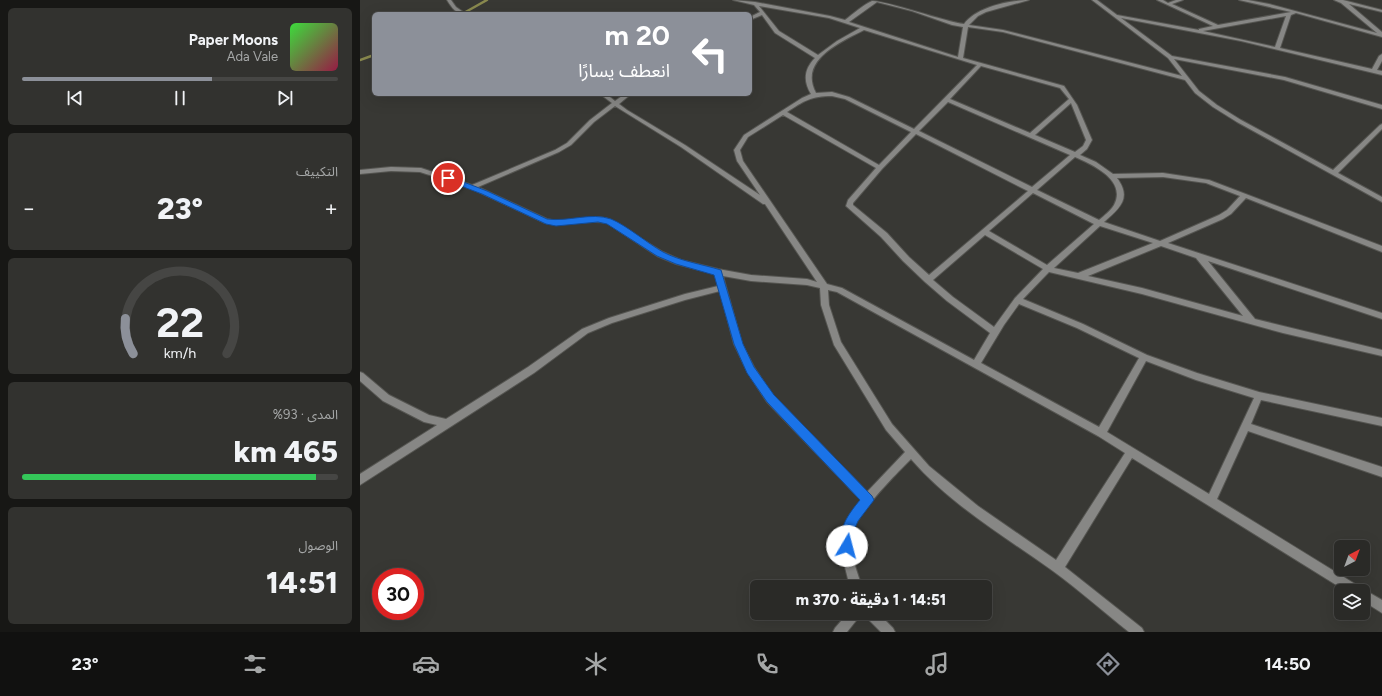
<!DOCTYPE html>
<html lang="ar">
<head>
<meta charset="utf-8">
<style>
	:root { --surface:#2a2a27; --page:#32322f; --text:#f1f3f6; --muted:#a5a7a7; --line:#464644; --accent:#8c9099 }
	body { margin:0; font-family:Figtree,"Noto Sans Arabic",sans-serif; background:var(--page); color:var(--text); direction:rtl; height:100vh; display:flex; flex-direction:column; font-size:15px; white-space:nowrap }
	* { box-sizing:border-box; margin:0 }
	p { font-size:13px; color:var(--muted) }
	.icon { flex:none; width:22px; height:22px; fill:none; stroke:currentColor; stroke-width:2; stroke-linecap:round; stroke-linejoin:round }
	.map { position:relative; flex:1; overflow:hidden; direction:ltr }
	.side { display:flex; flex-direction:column; gap:8px; padding:8px; background:#171715; width:360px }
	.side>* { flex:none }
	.hud { position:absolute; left:12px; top:12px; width:380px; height:84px; border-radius:6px; box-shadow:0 4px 16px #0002,0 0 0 1px var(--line); direction:rtl; background:#8c9099; color:#fff; overflow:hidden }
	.needle { width:26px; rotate:41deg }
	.buttons { position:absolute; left:974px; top:540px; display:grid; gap:8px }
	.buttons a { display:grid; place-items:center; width:36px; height:36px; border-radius:6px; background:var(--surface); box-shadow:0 4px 16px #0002,0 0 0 1px var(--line); font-size:20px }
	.speed { position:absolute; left:12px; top:568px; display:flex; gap:8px; font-size:20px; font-weight:700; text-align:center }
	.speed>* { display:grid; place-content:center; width:52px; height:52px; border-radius:50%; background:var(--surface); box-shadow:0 4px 16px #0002,0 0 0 1px var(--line); line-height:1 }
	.speed .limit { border:6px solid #d22; background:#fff; color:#111 }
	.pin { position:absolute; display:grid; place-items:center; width:34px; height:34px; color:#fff; margin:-17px; border:2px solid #fff; border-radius:50%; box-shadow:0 1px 4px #0007 }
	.me { position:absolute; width:44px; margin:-22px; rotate:8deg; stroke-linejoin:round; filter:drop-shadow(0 0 3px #0008) }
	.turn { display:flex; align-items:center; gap:14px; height:84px; padding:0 16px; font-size:18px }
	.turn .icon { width:52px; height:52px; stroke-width:2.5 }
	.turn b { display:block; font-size:28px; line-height:34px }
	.big { font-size:30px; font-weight:800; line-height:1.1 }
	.side .tile { flex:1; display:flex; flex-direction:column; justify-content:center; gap:6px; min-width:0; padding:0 14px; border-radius:6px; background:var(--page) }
	.side .dial { align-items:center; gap:0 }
	.dial svg { height:104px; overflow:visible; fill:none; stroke:var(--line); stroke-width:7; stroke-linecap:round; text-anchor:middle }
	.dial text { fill:var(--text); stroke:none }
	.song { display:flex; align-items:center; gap:12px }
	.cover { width:48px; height:48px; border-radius:6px; background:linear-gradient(135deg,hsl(120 70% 55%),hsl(340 70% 35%)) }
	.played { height:4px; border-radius:2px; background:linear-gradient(90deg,var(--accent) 60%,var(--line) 60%) }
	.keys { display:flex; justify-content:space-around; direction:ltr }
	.heat { display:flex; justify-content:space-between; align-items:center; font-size:22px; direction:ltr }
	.charge { height:6px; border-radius:3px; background:linear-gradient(90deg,#34c759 93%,var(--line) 0) }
	.trip { position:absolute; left:390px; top:580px; width:242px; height:40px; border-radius:6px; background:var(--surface); box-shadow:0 4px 16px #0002,0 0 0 1px var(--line); font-weight:800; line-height:40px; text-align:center; direction:rtl }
	.menu { display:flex; height:64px; justify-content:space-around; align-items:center; background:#111110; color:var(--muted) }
	.menu .icon { width:28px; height:28px }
	.menu .selected { color:var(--accent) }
	.menu b { font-size:18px; color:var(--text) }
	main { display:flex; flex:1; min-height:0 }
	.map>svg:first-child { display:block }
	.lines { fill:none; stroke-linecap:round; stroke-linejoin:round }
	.stream { stroke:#89894e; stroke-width:2.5 }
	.street-casing { stroke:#555551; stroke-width:2 }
	.street { fill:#878785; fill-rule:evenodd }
	.route { fill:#1a73e8; stroke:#114b97 }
</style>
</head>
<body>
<main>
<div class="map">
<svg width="1022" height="632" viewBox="0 0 1022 632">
	<rect width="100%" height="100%" fill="#383834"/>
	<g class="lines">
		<path class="stream" d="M 102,14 L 127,0
			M 0,60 L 14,55"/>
		<g class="street-casing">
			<path id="street" d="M 87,0 L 91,0 L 96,7 L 106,14 C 96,14 92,8 87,0 Z
				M 373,0 L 395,2 L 470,16 L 485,20 C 493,14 503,5 512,1 C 524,0 586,22 604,24 C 616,7 650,0 669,0 L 626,12 L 618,16 L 609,25 L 643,30 L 822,76 L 808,58 L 732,0 L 737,0 L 757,15 L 839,30 L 839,29 L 853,26 L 797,0 L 803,0 L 808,3 L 816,0 L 823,0 L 812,4 L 858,25 L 931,12 L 879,0 L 888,0 L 909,4 L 1017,33 L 981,3 L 974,0 L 983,0 L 1022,10 L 1022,12 L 989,4 L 1022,32 L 1022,37 L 936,13 L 931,15 L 920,48 L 1012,69 L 1019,56 L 1022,54 L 1022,61 L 1017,70 L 1022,71 L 1022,75 L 881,41 L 761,18 L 812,56 L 925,77 L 1022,105 L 1022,109 L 924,80 L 814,59 L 839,91 L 857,105 L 881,120 L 973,170 L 1020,125 L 1022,124 L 1022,129 L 978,173 L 1022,197 L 1022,202 L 877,122 L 853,107 L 835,93 L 825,80 L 643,32 L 608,27 L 603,58 L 704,86 L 717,105 L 732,140 L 727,149 L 720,155 L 736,162 L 753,174 L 803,173 L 849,180 L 1022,246 L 1022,252 L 886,198 L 871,214 L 863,219 L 808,243 L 1022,313 L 1022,319 L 848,261 L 895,319 L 1022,350 L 1022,356 L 923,333 L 782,294 L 689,272 L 663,299 L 723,324 L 787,355 L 837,373 L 899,392 L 1022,418 L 1022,426 L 901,400 L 891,424 L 1022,467 L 1022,477 L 888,431 L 857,499 L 1000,587 L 1001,590 L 1003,589 L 1022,600 L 1022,613 L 1003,601 L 1003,591 L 986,591 L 772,458 L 705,567 L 782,628 L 784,632 L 769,632 C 744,612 719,590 693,571 C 644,536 591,505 551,459 C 536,474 494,516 491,536 C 489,552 497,571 502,587 L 490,587 C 480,546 473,536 501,500 L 407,402 L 388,373 L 374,344 L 360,291 L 325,300 L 252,323 L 228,333 L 174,373 L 0,485 L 0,474 L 77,425 L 64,422 L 23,401 L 0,381 L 0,372 L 3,373 L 29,395 L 69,415 L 86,419 L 168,367 L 222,329 L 249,318 L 325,294 L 358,286 L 355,274 L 316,264 L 297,256 L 247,223 C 226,219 206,227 185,223 L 110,188 L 60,172 L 31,171 L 0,174 L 0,170 L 31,167 L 61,168 L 112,185 L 195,150 L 207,143 L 230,120 L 252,103 L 240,94 L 246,94 L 255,101 L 265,94 L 271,94 L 259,104 L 267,110 L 325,145 L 400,195 L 377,161 L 374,150 L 384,135 L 442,98 L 451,94 C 443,81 444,69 455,58 L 415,33 L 402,15 L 390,20 L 390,17 L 400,12 L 394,5 ZM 517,2 L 552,11 L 592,25 L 603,27 L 598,57 L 489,22 ZM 399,6 L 469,18 L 500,28 L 477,41 L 458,55 L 419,31 ZM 926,16 L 915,47 L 843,31 ZM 504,30 L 617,65 L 554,129 L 489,97 L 472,92 L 456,93 C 438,60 481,42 504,30 ZM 621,66 L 700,88 L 709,99 L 670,133 L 590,99 ZM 472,96 L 485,99 L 551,132 L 519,165 L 427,112 C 444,101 451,96 472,96 ZM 588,102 L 710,155 L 672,187 L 559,131 ZM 711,103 L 726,140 L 723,146 L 715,152 L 675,135 ZM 255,106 L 321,147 L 403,204 L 405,204 L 457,282 L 447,279 L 391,275 L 358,269 L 321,260 L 303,252 L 249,219 L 238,217 L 196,221 L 187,219 L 118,187 L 199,152 L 211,145 L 234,122 ZM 423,115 L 516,168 L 488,200 L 486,206 L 521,237 L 543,261 L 565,282 L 587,301 L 630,333 L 614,360 L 482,288 L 467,284 L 383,161 L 380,150 L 388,137 ZM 556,134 L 668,191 L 569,275 L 549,257 L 527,233 L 493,205 L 493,203 L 522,169 ZM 715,157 C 733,165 767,180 754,205 C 751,210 744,216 739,220 L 677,190 ZM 803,177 L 846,183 L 880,196 L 867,210 L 859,215 L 800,241 L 744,222 C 760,208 772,198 757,178 ZM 673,193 L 734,224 L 687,265 L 629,231 ZM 740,226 L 793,243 L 718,273 L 694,268 ZM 625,235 L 683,269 L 655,298 L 634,327 L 593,297 L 573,280 ZM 801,246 L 836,258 L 883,316 L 782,288 L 728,276 ZM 363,276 L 391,281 L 447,285 L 460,288 L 461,305 L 474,345 L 526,430 L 545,452 L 507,492 L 413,396 L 394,367 L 382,344 ZM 468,290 L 477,292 L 738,436 L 765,453 L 696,560 L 618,506 L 569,466 L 532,424 L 481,342 L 469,305 ZM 659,304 L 717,328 L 779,358 L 739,427 L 621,363 L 644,325 ZM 786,361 L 836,380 L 894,398 L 849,494 L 747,432 Z
				M 488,613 L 501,613 L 499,617 L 487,632 L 473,632 L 475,628 Z
				M 504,613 L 518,613 L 533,628 L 535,632 L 521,632 L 506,617 Z"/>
		</g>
		<use href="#street" class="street"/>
	</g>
	<path class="route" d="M 88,176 L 127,191 L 187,219 C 208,222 231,212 251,219 C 266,225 287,243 303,252 C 320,261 341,264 361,270 L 383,344 L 394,367 L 414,395 L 512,496 L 514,500 L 498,521 L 492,535 L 493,546 L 491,550 L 487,552 L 483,550 C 475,532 489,513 500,500 L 407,402 L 387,373 L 374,344 L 354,275 L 316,264 L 297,256 L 247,224 L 238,222 L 196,226 L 186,224 L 122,194 L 85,180 L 85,177 Z"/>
</svg>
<div class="buttons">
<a><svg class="needle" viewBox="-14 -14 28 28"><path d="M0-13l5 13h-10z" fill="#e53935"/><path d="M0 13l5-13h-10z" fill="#a5a7a7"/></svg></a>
<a><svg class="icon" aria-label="layers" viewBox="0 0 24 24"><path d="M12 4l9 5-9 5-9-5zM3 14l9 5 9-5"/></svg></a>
</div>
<div class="speed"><div class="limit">30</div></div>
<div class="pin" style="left:88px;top:178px;background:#d93025"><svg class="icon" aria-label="arrive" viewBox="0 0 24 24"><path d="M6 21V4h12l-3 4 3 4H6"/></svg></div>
<svg class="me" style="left:487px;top:546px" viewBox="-20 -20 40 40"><circle r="19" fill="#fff"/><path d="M0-13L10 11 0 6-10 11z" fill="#1a73e8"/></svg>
<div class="trip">14:51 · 1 دقيقة · 370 m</div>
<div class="hud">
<div class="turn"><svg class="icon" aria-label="left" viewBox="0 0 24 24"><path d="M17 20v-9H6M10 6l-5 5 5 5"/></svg><div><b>20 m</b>انعطف يسارًا</div></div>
</div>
</div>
<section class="side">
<div class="tile">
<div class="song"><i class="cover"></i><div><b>Paper Moons</b><p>Ada Vale</p></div></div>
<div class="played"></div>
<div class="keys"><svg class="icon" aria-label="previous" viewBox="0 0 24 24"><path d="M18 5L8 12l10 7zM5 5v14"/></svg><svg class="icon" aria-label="pause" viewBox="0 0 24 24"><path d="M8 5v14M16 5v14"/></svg><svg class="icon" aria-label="next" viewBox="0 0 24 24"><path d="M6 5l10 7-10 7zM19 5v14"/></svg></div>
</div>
<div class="tile"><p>التكييف</p>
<div class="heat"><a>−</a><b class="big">23°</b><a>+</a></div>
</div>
<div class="tile dial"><svg viewBox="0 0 100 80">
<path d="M14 69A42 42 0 1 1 86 69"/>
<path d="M14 69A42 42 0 0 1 8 42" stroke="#8c9099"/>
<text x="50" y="56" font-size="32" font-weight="700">22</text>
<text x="50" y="72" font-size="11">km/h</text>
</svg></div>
<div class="tile"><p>المدى · 93%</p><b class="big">465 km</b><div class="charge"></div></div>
<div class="tile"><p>الوصول</p><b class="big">14:51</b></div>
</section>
</main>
<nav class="menu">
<b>14:50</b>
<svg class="icon selected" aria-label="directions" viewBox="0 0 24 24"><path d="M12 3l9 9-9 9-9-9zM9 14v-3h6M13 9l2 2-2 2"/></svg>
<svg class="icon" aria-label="music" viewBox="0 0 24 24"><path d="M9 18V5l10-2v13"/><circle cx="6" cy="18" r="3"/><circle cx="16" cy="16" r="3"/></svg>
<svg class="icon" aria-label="phone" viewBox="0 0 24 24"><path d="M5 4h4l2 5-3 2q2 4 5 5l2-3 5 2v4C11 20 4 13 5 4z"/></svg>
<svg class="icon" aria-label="climate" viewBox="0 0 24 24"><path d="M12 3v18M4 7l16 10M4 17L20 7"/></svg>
<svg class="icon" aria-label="car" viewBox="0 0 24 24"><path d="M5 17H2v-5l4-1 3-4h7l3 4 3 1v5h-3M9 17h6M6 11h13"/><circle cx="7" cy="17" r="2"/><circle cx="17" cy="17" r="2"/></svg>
<svg class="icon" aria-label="filters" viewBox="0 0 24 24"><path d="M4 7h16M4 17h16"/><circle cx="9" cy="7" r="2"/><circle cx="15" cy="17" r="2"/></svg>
<b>23°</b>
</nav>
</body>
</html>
